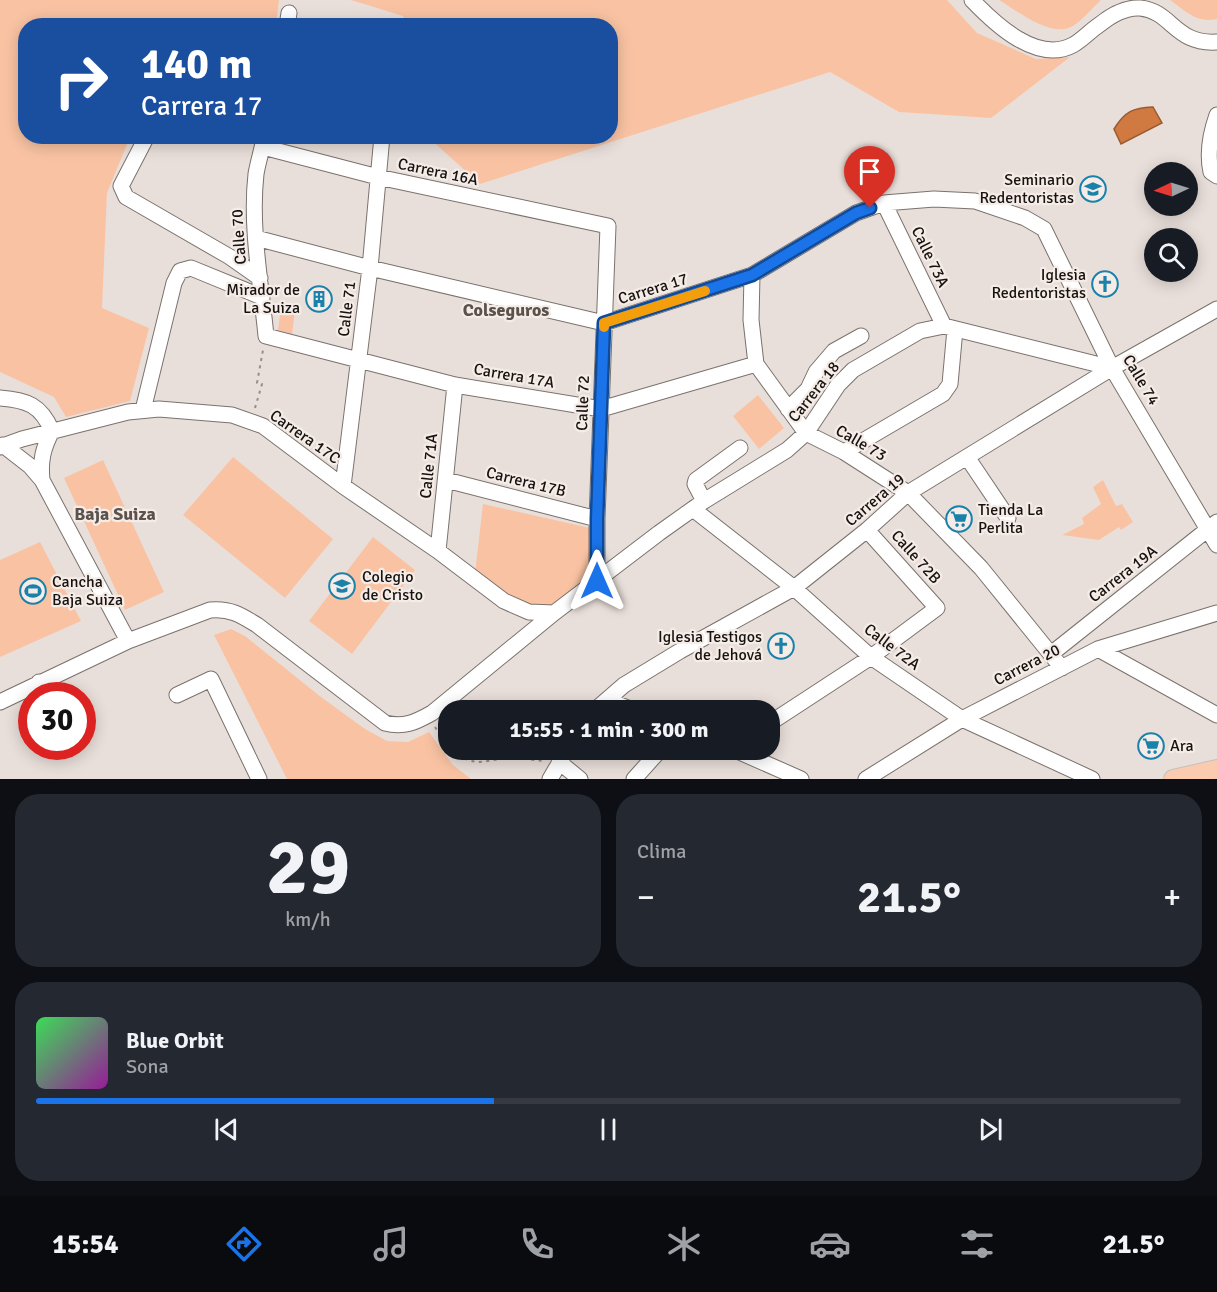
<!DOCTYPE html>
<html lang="es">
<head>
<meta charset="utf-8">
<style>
	:root { --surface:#171b24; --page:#242831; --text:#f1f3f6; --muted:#9ea1a6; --line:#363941; --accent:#1a73e8 }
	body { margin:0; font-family:Signika,sans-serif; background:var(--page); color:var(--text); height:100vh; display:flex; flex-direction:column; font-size:22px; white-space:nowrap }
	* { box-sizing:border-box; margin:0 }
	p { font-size:20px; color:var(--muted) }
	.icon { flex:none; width:33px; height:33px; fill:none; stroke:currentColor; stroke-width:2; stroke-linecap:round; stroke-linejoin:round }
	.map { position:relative; height:779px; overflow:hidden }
	.side { display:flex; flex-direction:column; gap:15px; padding:15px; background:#0d0f14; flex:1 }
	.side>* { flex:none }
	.hud { position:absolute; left:18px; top:18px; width:600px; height:126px; border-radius:24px; box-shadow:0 3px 15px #0003; background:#1a4fa0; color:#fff; overflow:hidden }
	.needle { width:39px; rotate:266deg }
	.fabs { position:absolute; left:1144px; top:162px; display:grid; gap:12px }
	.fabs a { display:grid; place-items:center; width:54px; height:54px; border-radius:50%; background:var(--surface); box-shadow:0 3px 15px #0003; font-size:30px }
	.speed { position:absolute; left:18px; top:682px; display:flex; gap:12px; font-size:30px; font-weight:700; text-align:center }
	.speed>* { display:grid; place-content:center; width:78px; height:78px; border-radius:50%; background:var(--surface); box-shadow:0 3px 15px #0003; line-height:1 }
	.speed .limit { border:9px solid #d22; background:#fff; color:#111 }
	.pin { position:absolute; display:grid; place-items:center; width:51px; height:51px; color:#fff; margin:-62px -26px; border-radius:50% 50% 50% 0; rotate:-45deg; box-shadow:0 0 6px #0007 }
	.pin .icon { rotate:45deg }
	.me { position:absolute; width:66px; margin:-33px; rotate:0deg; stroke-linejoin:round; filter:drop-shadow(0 0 4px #0008) }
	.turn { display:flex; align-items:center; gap:21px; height:126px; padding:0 24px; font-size:27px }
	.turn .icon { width:78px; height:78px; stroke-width:2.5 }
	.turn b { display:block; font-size:42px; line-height:51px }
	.big { font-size:45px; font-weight:800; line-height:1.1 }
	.side .widget { flex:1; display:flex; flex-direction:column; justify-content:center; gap:9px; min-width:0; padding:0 21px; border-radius:24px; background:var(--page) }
	.side .dial { align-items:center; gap:0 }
	.dial b { font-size:78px; line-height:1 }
	.song { display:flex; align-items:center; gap:18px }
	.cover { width:72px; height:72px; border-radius:9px; background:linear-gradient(135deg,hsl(130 70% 55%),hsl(300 70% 35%)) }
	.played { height:6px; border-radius:3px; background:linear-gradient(90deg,var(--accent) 40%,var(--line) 40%) }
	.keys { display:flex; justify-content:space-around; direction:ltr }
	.heat { display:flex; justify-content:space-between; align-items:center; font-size:33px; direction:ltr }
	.side .tiles { flex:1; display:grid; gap:15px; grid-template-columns:1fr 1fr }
	.widget:last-child { grid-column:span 2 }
	.trip { position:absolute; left:438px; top:700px; width:342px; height:60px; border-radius:24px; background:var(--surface); box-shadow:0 3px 15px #0003; font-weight:800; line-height:60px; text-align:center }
	.dock { display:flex; height:96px; justify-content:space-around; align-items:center; background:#090b0e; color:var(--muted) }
	.dock .icon { width:42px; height:42px }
	.dock .active { color:var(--accent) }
	.dock b { font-size:27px; color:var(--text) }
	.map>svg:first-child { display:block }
	.green { fill:#f9c3a3 }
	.water { fill:#d07a41; stroke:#985b32; stroke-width:1.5 }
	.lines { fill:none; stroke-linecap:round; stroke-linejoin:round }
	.minor-casing { stroke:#7a726d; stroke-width:17 }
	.major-casing { stroke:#c2c1c1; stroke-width:20 }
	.path { stroke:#958e8a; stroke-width:2; stroke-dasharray:3 4.5; stroke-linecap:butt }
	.minor { stroke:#fff; stroke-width:15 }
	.major { stroke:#facbae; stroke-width:18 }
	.route-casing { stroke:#114b97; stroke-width:15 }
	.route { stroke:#1a73e8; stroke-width:10 }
	.slow { stroke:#f59e0b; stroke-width:10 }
	.labels { text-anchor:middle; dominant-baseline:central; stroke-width:4.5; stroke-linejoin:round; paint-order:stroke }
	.street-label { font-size:16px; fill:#151210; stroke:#f6ece7 }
	.poi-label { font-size:16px; fill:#151210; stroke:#f6ece7; text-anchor:end }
	.neighbourhood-label { font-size:18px; font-weight:bold; fill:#5b524e; stroke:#f6ece7 }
</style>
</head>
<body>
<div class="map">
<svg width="1217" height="779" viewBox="0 0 1217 779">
	<rect width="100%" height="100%" fill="#e9dfda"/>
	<path class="green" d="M 0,0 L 279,0 L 276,25 L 26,26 L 26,136 L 130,137 L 107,193 L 102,308 L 149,328 L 130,401 L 66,417 L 54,397 L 0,372 Z
		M 351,0 L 947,0 L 977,33 L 1036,59 L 1070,57 L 991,118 L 899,112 L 830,72 L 480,184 L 428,137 L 610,136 L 610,26 L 405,25 L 403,16 Z
		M 999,0 L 1101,0 C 1092,8 1083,20 1073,26 C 1052,39 1017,11 999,0 Z
		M 1170,0 L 1217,0 L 1217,19 C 1198,24 1185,11 1170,0 Z
		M 281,308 L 295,311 L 292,334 L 278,330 Z
		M 758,395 L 784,428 L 759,449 L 733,416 Z
		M 233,457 L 333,539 L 285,598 L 183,515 Z
		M 103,460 L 164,592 L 125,610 L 64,478 Z
		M 1103,480 L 1116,506 L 1122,504 L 1133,522 L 1121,530 L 1119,527 L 1099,540 L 1062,535 L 1084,524 L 1082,518 L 1101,504 L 1093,487 Z
		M 483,504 L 590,528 L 589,576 C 542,628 524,606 475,573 Z
		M 373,537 L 415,570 L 352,654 L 309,621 Z
		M 40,542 L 81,621 L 0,657 L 0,560 Z
		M 231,629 L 245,636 L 321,697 L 365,729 L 387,741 L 408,742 L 429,732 L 453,765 L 471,779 L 287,779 L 214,635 Z"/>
	<path class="water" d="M 1153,107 L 1162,123 L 1121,144 L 1114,129 C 1125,111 1133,108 1153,107 Z"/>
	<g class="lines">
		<g class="minor-casing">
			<path id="minor" d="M 972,0 C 995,24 1037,64 1073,45 C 1082,40 1090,31 1099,25 C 1110,16 1125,7 1140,8 C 1172,11 1175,45 1217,42
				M 287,26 L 289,13
				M 1217,115 C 1211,132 1207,154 1211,172 L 1217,176
				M 147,136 L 121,186 L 126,197 L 230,257 L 260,278
				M 264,138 C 262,150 258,162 256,174 C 250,227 261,283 266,336 L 455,385 L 601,409 L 756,364
				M 263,147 L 378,177 L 608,226 L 597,519 L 597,581
				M 884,203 L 944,326
				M 256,238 L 370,268 L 604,323 L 752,275 L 856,213 L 884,203 L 934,199 L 975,201 L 1025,218 L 1044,229 L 1112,368 L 1217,545
				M 752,275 L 751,320 L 756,364 L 806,433 L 844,452 L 908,493 L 981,568 L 1062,668
				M 0,398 C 27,400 41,405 52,431 C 43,448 40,461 42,480
				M 788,409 L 808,389 L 816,372 L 834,351 L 861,336
				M 143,410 L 174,283 L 180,271 L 191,268 L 262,297
				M 3,445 L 30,466 L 42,480 L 128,641
				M 0,447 L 22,439 L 128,412 L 159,409 L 232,415 L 263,426 L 343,486 L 438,551 L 504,601 L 529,612 L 554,613
				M 844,452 L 943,394 L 950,384 L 955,329
				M 967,457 L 1008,518
				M 446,480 L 597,519
				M 343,486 L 370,268 L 382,136
				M 704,501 L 695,484 L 696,480 L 740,448
				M 693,509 L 794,588 L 871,657 L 962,719 L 1092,779
				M 438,551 L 455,385
				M 1098,649 L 1217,715
				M 1051,654 L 1217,522
				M 39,682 L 46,696
				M 177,695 L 211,679 L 259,779
				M 607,700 L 635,711
				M 0,702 L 128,641 L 210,610 C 230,608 241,615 257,625 L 385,723 C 404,728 416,722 432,713 L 554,613 L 659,533 L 704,501 L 787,450 L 806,433 L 838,385 L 853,370 L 920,331 L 944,326 L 1112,368
				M 594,711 L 624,685 L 680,651 L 794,588 L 867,530 L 908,493 L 1112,368 L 1217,309
				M 770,723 L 871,657 L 937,608 L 867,530
				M 735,750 L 801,779
				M 559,762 L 580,779
				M 550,779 L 567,750
				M 634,779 L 660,750
				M 866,779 L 962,719 L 1098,649 L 1217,613"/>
		</g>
		<g class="major-casing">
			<path id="major" d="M 1173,779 L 1217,769"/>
		</g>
		<path class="path" d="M 255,408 L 262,384 L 257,383 L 263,350
			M 435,727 L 448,747
			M 452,750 C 474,768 482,761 506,758 C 518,757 532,760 544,761"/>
		<use href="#minor" class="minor"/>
		<use href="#major" class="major"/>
	</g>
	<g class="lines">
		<g class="route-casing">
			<path id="route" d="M 597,581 L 597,519 L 604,323 L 752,275 L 856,213 L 870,208"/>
		</g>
		<use href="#route" class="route"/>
		<path class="slow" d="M 604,327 L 604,323 L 705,291"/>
	</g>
	<defs>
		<g id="school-ring" transform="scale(1.35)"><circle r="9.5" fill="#f6ece7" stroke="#1a81ab" stroke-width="1.5"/><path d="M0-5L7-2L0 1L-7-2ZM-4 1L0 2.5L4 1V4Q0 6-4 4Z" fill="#1a81ab"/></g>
		<g id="church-ring" transform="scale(1.35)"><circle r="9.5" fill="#f6ece7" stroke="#1a81ab" stroke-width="1.5"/><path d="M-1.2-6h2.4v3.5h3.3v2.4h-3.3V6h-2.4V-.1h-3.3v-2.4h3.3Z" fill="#1a81ab"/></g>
		<g id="building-ring" transform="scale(1.35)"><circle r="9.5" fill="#f6ece7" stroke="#1a81ab" stroke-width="1.5"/><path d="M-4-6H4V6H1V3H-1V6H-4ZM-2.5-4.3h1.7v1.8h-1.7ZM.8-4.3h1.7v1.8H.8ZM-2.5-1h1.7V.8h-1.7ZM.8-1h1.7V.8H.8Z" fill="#1a81ab"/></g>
		<g id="supermarket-ring" transform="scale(1.35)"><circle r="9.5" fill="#f6ece7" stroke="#1a81ab" stroke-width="1.5"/><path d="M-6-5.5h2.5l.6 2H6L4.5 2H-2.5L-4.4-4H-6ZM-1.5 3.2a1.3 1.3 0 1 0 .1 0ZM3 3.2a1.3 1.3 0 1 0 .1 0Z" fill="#1a81ab"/></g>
		<g id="stadium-ring" transform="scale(1.35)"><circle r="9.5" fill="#f6ece7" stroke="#1a81ab" stroke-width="1.5"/><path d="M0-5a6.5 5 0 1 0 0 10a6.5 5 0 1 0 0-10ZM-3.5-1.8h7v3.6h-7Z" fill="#1a81ab"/></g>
	</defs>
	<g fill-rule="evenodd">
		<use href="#school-ring" x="1093" y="189"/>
		<use href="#church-ring" x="1105" y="284"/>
		<use href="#building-ring" x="319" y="299"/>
		<use href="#supermarket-ring" x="959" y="519"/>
		<use href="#school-ring" x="342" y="586"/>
		<use href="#stadium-ring" x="33" y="591"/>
		<use href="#church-ring" x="781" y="646"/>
		<use href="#supermarket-ring" x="1151" y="746"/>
	</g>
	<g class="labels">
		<g class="street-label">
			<text transform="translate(438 172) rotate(12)">Carrera 16A</text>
			<text transform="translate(239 237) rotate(-94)">Calle 70</text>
			<text transform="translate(930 257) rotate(64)">Calle 73A</text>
			<text transform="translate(653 289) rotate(-17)">Carrera 17</text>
			<text transform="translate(347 309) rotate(-83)">Calle 71</text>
			<text transform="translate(514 376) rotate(10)">Carrera 17A</text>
			<text transform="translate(1141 380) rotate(59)">Calle 74</text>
			<text transform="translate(814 392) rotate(-52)">Carrera 18</text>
			<text transform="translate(583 403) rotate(-88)">Calle 72</text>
			<text transform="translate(305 437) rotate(35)">Carrera 17C</text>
			<text transform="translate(861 443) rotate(30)">Calle 73</text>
			<text transform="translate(429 466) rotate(-84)">Calle 71A</text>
			<text transform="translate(526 482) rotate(14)">Carrera 17B</text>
			<text transform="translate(875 500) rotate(-40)">Carrera 19</text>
			<text transform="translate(916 557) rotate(48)">Calle 72B</text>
			<text transform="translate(1123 574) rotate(-38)">Carrera 19A</text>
			<text transform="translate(892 647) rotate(37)">Calle 72A</text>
			<text transform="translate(1027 665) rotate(-27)">Carrera 20</text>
		</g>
		<g class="poi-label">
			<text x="1074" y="180">Seminario<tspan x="1074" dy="18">Redentoristas</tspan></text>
			<text x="1086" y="275">Iglesia<tspan x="1086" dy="18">Redentoristas</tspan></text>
			<text x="300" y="290">Mirador de<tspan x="300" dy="18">La Suiza</tspan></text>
			<text x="978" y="510" text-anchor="start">Tienda La<tspan x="978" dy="18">Perlita</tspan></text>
			<text x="362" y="577" text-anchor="start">Colegio<tspan x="362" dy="18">de Cristo</tspan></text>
			<text x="52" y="582" text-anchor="start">Cancha<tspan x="52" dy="18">Baja Suiza</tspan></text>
			<text x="762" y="637">Iglesia Testigos<tspan x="762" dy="18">de Jehová</tspan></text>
			<text x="1170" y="746" text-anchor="start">Ara</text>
		</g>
		<g class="neighbourhood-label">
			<text x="506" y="310">Colseguros</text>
			<text x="115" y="514">Baja Suiza</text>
		</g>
	</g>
</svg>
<div class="fabs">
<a><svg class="needle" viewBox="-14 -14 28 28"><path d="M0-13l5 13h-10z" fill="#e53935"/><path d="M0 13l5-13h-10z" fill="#9ea1a6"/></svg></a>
<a><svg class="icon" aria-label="search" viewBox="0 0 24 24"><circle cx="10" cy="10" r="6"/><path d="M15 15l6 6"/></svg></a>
</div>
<div class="speed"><div class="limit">30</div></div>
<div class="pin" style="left:870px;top:208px;background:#d93025"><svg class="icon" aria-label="arrive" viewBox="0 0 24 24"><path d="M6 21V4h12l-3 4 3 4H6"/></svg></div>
<svg class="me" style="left:597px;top:581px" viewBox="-20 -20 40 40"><path d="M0-17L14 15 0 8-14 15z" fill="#1a73e8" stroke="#fff" stroke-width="4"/></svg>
<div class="trip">15:55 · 1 min · 300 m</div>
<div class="hud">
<div class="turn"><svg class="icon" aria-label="right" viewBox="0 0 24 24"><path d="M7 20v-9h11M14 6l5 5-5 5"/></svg><div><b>140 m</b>Carrera 17</div></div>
</div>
</div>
<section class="side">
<div class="tiles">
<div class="widget dial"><b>29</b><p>km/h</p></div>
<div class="widget"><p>Clima</p>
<div class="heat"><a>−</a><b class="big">21.5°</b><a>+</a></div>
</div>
<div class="widget">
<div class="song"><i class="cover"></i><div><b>Blue Orbit</b><p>Sona</p></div></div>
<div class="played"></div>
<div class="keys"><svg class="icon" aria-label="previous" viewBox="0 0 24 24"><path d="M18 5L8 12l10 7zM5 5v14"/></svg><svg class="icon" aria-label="pause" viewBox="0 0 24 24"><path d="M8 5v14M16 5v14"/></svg><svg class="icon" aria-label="next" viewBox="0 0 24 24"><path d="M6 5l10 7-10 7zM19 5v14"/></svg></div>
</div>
</div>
</section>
<nav class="dock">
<b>15:54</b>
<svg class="icon active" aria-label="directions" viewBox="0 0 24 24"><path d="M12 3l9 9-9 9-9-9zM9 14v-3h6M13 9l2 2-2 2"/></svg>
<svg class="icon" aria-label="music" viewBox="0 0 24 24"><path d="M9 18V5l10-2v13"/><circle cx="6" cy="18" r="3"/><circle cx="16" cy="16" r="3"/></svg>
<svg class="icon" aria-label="phone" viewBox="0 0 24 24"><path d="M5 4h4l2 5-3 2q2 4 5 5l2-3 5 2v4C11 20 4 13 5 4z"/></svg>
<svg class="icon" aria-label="climate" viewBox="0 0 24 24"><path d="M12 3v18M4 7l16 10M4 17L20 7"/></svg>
<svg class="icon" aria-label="car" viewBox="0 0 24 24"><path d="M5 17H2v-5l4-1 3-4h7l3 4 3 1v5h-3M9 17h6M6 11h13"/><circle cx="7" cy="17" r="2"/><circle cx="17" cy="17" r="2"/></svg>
<svg class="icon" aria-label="filters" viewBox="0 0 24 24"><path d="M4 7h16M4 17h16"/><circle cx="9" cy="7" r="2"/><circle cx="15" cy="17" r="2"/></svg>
<b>21.5°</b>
</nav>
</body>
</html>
